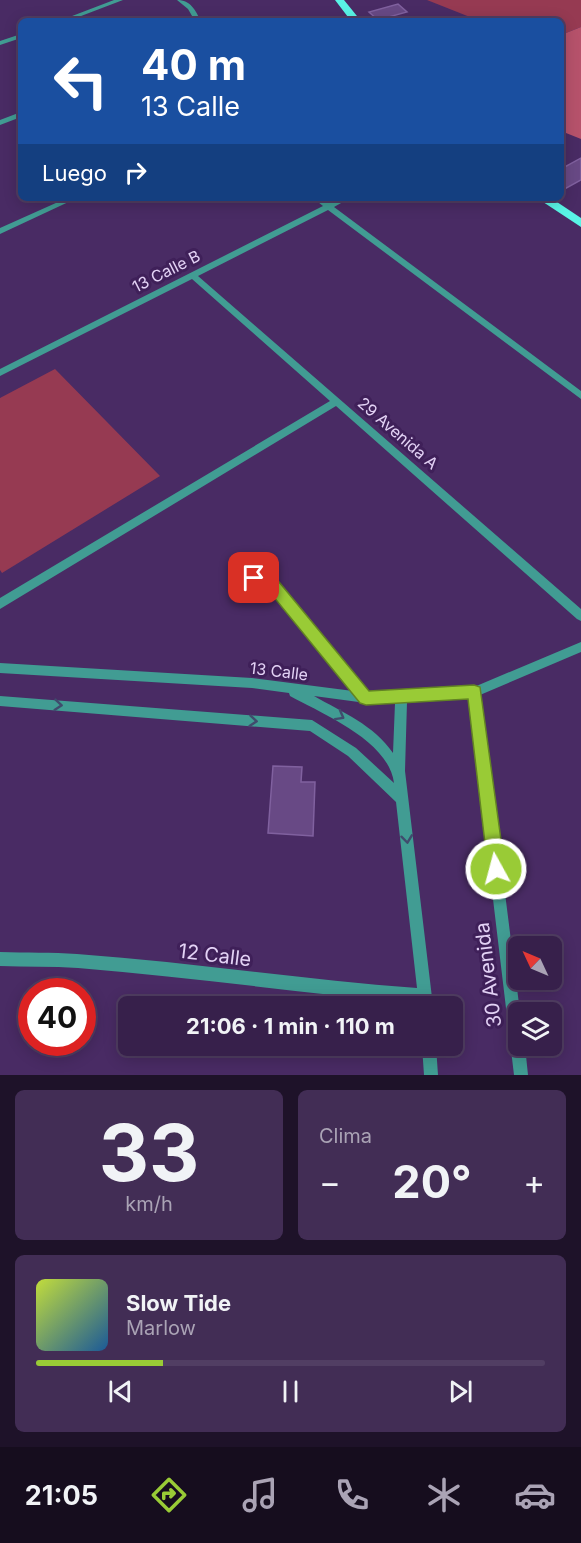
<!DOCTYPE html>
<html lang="es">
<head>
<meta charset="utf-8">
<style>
	:root { --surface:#37204b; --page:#422d55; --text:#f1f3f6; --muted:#aaa3b5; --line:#513e63; --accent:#99cb36 }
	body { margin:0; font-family:Inter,sans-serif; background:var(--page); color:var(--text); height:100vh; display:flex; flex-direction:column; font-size:22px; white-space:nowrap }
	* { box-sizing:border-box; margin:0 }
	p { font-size:20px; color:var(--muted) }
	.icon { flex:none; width:33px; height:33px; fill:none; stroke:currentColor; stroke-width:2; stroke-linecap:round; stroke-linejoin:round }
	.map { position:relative; height:1075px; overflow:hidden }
	.side { display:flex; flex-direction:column; gap:15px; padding:15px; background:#1e1229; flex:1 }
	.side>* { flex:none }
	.top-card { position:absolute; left:18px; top:18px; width:546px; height:183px; border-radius:9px; box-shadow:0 3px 15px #0003,0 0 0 2px var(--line); background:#1a4fa0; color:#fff; overflow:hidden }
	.needle { width:39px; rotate:314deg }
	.tools { position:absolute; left:508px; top:936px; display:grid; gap:12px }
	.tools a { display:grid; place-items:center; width:54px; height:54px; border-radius:9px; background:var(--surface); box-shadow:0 3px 15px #0003,0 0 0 2px var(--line); font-size:30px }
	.speed { position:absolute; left:18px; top:978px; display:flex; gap:12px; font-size:30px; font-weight:700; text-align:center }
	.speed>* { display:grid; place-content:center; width:78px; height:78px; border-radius:50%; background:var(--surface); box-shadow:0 3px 15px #0003,0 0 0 2px var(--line); line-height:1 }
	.speed .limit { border:9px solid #d22; background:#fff; color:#111 }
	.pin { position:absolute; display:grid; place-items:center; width:51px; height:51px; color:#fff; margin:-26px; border-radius:12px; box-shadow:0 3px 9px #0006 }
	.me { position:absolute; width:66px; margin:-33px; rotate:353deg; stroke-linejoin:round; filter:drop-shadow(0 0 4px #0008) }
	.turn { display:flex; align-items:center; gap:21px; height:126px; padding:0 24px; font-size:27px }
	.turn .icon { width:78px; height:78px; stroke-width:2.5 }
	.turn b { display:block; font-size:42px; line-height:51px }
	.then { display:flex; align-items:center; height:57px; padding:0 24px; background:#0003; gap:12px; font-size:22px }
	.big { font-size:45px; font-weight:700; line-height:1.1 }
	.side .tile { flex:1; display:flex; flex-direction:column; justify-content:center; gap:9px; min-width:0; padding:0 21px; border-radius:9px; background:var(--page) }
	.side .dial { align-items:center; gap:0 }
	.dial b { font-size:78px; line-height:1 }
	.song { display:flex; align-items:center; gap:18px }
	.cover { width:72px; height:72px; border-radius:9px; background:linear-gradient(135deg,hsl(70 70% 55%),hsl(210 70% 35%)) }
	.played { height:6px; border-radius:3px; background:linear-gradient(90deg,var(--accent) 25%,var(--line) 25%) }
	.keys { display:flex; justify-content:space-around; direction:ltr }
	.heat { display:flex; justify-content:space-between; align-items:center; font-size:33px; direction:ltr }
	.side .tiles { flex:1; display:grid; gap:15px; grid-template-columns:1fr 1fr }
	.tile:last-child { grid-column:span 2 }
	.trip { position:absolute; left:118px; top:996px; width:345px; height:60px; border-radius:9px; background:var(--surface); box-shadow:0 3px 15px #0003,0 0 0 2px var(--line); font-weight:700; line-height:60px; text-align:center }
	.menu { display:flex; height:96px; justify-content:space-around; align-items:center; background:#160d1e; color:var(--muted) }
	.menu .icon { width:42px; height:42px }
	.menu .selected { color:var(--accent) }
	.menu b { font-size:27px; color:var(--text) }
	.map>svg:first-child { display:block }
	.green { fill:#963a52 }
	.forest { fill:#b6526b }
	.building { fill:#684985; stroke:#80619f; stroke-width:1.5 }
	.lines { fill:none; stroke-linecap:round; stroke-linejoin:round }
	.minor { fill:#419c93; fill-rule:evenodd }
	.major { fill:#59f4e6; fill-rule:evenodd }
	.oneway { stroke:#404b6d }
	.route { fill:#99cb36; stroke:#638423; stroke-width:1.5 }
	.labels { text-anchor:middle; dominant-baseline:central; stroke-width:6; stroke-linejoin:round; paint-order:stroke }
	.street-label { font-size:16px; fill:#e3d2f5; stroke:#3f2059 }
	.near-street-label { font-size:20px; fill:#e3d2f5; stroke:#3f2059 }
</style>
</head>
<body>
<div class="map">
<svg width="581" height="1075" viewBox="0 0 581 1075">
	<rect width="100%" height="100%" fill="#492b64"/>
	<path class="green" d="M 427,0 L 581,0 L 581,27 L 561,35 L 561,21 L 480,21 Z
		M 55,369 L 160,476 L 2,573 L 0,570 L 0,398 Z"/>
	<path class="forest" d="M 581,27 L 581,139 L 561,131 L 561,86 L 565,80 L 561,72 L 561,35 Z"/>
	<path class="building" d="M 398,4 L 407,12 L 378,20 L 369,12 Z
		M 581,158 L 581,180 L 561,191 L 561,169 Z
		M 273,766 L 302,767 L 301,782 L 315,782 L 313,836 L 268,833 Z"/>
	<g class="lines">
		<path class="minor" d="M 114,0 L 123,0 L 68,21 L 59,21 Z
			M 177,0 C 191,0 195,10 201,21 L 195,21 L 188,9 Z
			M 21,34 L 21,38 L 0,45 L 0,41 Z
			M 21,112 L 21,117 L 0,125 L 0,120 Z
			M 67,198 L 77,198 L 0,234 L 0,228 Z
			M 313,198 L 322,198 L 329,203 L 340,198 L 350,198 L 334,207 L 581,391 L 581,399 L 328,210 L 198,276 L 581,609 L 581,621 L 577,619 L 336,406 L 0,609 L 0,598 L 330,401 L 192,279 L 0,376 L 0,369 L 323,206 Z
			M 254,573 L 278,584 L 369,693 L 474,687 L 581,642 L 581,652 L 480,695 L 520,1012 L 519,1012 L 519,1046 L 525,1046 L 528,1075 L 514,1075 L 469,698 L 407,702 L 405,771 L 433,1006 L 419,1006 L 419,1003 C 305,994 192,977 78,968 C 52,966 26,967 0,966 L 0,952 C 26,953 52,952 77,954 C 191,962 303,980 417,988 L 396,802 L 348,756 L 310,731 L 0,706 L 0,696 L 312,720 L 356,748 L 394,783 C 389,741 323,714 290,696 L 289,693 L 252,688 L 0,673 L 0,663 L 252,678 L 353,691 L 270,590 L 250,581 L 249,578 L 250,575 ZM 314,696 L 366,703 L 395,703 L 393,753 C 374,725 342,712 314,696 Z
			M 422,1046 L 436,1046 L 438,1075 L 424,1075 Z"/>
		<path class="major" d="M 335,0 L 344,0 L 361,21 L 351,21 Z
			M 537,198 L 551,198 L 581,218 L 581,227 Z"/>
	</g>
	<defs><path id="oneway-chevron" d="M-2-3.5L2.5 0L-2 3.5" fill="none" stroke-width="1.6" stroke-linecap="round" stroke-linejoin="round" transform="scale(1.5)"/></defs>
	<g class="oneway">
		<use href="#oneway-chevron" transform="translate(58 705) rotate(5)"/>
		<use href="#oneway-chevron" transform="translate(340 716) rotate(29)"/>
		<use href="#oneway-chevron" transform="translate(253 721) rotate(5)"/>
		<use href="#oneway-chevron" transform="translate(407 839) rotate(83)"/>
	</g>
	<path class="route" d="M 254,572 L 279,582 L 369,691 L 474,685 L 480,687 L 505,869 L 502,875 L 496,877 L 490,875 L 488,869 L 468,699 L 366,705 L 360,703 L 269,591 L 249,582 L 247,578 L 249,574 Z"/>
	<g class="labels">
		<g class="street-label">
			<text transform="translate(166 271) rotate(-27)">13 Calle B</text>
			<text transform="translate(398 433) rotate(41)">29 Avenida A</text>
			<text transform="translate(279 671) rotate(7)">13 Calle</text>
		</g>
		<g class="near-street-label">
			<text transform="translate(215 955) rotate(7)">12 Calle</text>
			<text transform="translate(488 975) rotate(-97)">30 Avenida</text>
		</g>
	</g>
</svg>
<div class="tools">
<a><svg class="needle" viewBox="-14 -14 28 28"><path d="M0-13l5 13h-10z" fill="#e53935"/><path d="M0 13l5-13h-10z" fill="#aaa3b5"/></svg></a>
<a><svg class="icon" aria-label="layers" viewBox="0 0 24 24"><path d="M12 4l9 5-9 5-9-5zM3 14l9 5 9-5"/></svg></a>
</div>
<div class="speed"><div class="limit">40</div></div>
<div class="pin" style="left:254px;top:578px;background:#d93025"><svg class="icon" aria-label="arrive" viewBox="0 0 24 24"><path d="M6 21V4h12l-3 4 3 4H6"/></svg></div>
<svg class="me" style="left:496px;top:869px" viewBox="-20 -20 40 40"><circle r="17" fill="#99cb36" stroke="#fff" stroke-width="3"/><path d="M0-11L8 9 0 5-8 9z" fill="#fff"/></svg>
<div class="trip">21:06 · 1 min · 110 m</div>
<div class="top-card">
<div class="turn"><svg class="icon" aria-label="left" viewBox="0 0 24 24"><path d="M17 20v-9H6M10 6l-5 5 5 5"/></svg><div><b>40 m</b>13 Calle</div></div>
<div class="then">Luego<svg class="icon" aria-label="right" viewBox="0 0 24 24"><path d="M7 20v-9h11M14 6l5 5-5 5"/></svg></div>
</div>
</div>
<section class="side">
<div class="tiles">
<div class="tile dial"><b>33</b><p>km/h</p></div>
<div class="tile"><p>Clima</p>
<div class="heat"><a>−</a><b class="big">20°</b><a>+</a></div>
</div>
<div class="tile">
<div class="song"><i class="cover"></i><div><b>Slow Tide</b><p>Marlow</p></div></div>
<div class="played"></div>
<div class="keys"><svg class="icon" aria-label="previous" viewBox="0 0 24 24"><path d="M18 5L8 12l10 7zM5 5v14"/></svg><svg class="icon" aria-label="pause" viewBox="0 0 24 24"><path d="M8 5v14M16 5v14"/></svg><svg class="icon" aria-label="next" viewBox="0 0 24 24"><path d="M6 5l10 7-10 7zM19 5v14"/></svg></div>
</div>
</div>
</section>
<nav class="menu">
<b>21:05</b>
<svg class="icon selected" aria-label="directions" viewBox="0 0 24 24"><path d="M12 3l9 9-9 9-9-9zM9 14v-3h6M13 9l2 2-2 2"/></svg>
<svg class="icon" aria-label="music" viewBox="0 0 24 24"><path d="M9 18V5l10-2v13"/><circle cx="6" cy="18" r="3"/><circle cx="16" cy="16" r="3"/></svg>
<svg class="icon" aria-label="phone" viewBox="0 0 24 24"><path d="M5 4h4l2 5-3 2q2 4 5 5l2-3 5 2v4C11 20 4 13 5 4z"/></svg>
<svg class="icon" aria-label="climate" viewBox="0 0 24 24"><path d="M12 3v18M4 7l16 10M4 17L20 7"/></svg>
<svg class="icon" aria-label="car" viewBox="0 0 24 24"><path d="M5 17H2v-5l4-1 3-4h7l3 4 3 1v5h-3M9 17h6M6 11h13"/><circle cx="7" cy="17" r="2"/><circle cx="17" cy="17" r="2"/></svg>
</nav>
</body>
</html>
